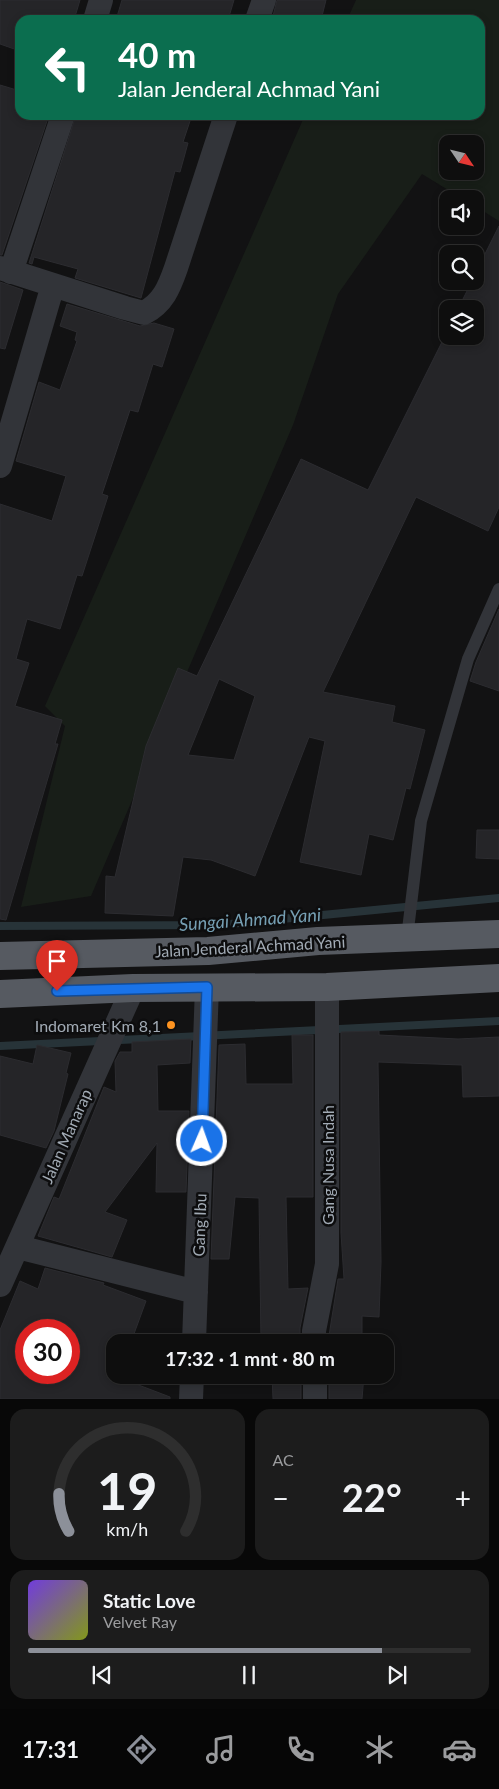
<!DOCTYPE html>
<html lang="id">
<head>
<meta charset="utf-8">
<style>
	:root { --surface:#0e0e0e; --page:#1c1c1c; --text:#f1f3f6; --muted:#9b9c9e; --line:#2e2e2e; --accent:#8c9099 }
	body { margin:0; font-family:Lato,sans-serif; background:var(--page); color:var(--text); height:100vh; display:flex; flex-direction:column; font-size:19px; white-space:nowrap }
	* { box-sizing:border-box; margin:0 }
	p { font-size:16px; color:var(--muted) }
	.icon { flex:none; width:28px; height:28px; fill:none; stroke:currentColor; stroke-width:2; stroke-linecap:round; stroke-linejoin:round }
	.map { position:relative; height:1399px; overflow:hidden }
	.drawer { display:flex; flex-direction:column; gap:10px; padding:10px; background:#080808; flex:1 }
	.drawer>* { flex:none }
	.top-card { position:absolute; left:15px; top:15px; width:470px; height:105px; border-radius:15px; box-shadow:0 2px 8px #0003,0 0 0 1px var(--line); background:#0b6e4f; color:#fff; overflow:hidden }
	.needle { width:32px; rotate:125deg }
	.buttons { position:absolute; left:439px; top:135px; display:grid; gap:10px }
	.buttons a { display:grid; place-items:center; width:45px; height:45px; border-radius:10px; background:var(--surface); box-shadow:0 2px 8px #0003,0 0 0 1px var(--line); font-size:25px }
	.speed { position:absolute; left:15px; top:1319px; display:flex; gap:10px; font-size:25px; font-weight:700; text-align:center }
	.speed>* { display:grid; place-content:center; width:65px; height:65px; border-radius:50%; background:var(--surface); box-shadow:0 2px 8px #0003,0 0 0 1px var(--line); line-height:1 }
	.speed .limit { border:8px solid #d22; background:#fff; color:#111 }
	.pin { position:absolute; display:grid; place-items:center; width:42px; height:42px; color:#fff; margin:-51px -21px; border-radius:50% 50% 50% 0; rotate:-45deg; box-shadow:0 0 5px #0007 }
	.pin .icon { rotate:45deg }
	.me { position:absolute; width:55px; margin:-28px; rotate:2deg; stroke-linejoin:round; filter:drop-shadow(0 0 4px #0008) }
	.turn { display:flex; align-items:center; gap:18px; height:105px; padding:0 20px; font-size:22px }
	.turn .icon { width:65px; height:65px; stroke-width:2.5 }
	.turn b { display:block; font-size:35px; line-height:42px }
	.big { font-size:38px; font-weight:700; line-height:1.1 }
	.drawer .widget { flex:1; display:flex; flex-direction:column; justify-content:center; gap:8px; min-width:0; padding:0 18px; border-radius:15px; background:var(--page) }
	.drawer .dial { align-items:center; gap:0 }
	.dial svg { height:130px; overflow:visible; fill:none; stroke:var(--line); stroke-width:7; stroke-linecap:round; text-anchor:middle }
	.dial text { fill:var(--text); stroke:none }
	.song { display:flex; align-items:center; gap:15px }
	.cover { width:60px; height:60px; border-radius:8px; background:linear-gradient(135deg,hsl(260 70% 55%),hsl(70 70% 35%)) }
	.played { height:5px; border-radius:2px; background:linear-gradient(90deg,var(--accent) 80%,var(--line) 80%) }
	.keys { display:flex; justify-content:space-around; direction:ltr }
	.heat { display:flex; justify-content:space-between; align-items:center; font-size:28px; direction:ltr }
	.drawer .tiles { flex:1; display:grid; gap:10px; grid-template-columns:1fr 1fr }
	.widget:last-child { grid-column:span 2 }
	.trip { position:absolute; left:106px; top:1334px; width:288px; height:50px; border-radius:15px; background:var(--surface); box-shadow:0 2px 8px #0003,0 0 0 1px var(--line); font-weight:700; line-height:50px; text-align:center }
	.tab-bar { display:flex; height:80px; justify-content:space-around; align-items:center; background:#060606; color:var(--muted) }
	.tab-bar .icon { width:35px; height:35px }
	.tab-bar .active { color:var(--accent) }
	.tab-bar b { font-size:22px; color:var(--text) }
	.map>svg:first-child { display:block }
	.green { fill:#181e18; fill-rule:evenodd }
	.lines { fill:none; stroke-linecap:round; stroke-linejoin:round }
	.stream { stroke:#273338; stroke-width:8 }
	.building { fill:#252528; stroke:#2c2c30; fill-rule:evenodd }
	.service { stroke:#323439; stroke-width:12 }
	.minor { stroke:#323439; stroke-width:24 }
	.trunk { stroke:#565a61; stroke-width:28 }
	.route-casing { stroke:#114b97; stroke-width:12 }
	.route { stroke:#1a73e8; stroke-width:9 }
	.poi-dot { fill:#fd9320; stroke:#0d0d0e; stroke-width:2 }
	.labels { text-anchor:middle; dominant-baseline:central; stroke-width:5; stroke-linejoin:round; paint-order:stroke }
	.street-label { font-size:16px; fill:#a2abb5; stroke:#0d0d0e }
	.poi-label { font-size:16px; fill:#a2abb5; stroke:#0d0d0e; text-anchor:end }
	.water-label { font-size:18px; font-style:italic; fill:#769fb3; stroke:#0d0d0e }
</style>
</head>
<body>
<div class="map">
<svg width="499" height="1399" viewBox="0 0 499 1399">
	<rect width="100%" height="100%" fill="#121213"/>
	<path class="green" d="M 356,0 L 499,0 L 499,221 L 475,206 L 475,199 L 463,199 L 422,174 L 338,294 L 293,425 L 91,896 L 21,907 L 65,726 L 45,706 L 305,115 L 480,115 L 480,20 L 347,20 ZM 448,144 L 475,144 L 475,171 L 448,171 Z"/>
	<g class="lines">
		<path class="stream" d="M 0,926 L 219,925 L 499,898
			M 0,1046 L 499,1021"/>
	</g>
	<path class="building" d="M 0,0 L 80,0 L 74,20 L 20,20 L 20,51 L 0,44 Z
		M 122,0 L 234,0 L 228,20 L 116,20 Z
		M 277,0 L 326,0 L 321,20 L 272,20 Z
		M 0,85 L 20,91 L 20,115 L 49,115 L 2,255 L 0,255 Z
		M 76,115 L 100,115 L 119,121 L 121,115 L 192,115 L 183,142 L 188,143 L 180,172 L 175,171 L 141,298 L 75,278 L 78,269 L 34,257 L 32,264 L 29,263 Z
		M 499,226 L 499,507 L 488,531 L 416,497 L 323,692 L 395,706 L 392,722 L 425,730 L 410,789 L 406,788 L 393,840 L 369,834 L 361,875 L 300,862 L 325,741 L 309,737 L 255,876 L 211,860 L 183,857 L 173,916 L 105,913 L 106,876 L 115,877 L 146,746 L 178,668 L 197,676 L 301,459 L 368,490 L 448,330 L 448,336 L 475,336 L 475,309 L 458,309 L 472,281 L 475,281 L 475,274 ZM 219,679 L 255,696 L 234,760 L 188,755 Z
		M 0,282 L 23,290 L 5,349 L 0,348 Z
		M 67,304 L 140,326 L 154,323 L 174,329 L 162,367 L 153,364 L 138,412 L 130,410 L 102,494 L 108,496 L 82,576 L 77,575 L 60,629 L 27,619 L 16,659 L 29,663 L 15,706 L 62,720 L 55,744 L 58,744 L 6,920 L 0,919 L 0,504 L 52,521 L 66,476 L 16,461 L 39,382 L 60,390 L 77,341 L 75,340 L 77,332 L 60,326 Z
		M 499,609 L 499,691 L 470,681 L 476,662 Z
		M 477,830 L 499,830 L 499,859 L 476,858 Z
		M 379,1031 L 379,1035 L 458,1039 L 499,1037 L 499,1096 L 463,1097 L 462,1065 L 378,1062 L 381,1262 L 379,1317 L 362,1316 L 362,1342 L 328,1342 L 338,1279 L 344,1279 L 341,1233 L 341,1032 Z
		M 292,1035 L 313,1035 L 313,1197 L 286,1197 L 288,1289 L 308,1288 L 300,1328 L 300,1342 L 261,1342 L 259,1198 L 235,1197 L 229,1259 L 211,1259 L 219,1045 L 245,1044 L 246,1084 L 293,1084 Z
		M 191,1039 L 190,1063 L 157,1065 L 158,1111 L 189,1111 L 186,1192 L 156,1192 L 157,1143 L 105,1212 L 127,1220 L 112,1257 L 38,1236 L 54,1197 L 59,1199 L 104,1087 L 116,1092 L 115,1061 L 120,1052 L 132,1052 L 132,1042 Z
		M 37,1045 L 71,1053 L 66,1073 L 68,1074 L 54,1131 L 46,1148 L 0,1135 L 0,1056 L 33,1064 Z
		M 45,1268 L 104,1283 L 103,1285 L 146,1301 L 131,1342 L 115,1342 L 115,1376 L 170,1397 L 170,1399 L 0,1399 L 0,1330 L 20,1281 L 38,1289 ZM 26,1330 L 69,1330 L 69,1372 L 26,1372 Z
		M 272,1375 L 301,1375 L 301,1399 L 273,1399 Z
		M 329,1375 L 364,1375 L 362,1399 L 329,1399 Z"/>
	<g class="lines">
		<path class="service" d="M 407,938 L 421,821 L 468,659 L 499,589"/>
		<path class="minor" d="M 95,20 L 101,0
			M 257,20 L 264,0
			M 0,268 L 125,308 L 144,313 C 163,303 169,288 176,268 L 226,115
			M 11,272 L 63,115
			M 0,466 L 53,285
			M 18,1247 L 196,1292
			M 0,1285 L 133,988
			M 194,1342 L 207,987
			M 314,1342 L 314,1331 L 327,1264 L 327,987
			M 315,1375 L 315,1399
			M 191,1399 L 192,1375"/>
		<path class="trunk" d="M 0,956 L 208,951 L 318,941 L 499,934
			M 0,994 L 133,988 L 327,987 L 499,978"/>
	</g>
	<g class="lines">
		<g class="route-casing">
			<path id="route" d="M 57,991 L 207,987 L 202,1141"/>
		</g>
		<use href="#route" class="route"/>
	</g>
	<circle class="poi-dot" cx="171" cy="1025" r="5"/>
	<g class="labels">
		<g class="street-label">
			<text transform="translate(250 946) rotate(-3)">Jalan Jenderal Achmad Yani</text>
			<text transform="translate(66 1136) rotate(-66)">Jalan Manarap</text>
			<text transform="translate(327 1165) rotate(-90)">Gang Nusa Indah</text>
			<text transform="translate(199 1225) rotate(-88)">Gang Ibu</text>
		</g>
		<g class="poi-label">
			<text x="161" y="1025">Indomaret Km 8,1</text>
		</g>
		<g class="water-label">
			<text transform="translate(250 919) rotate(-4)">Sungai Ahmad Yani</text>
		</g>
	</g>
</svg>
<div class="buttons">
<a><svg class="needle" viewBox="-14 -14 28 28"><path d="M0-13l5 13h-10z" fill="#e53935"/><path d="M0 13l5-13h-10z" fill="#9b9c9e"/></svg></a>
<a><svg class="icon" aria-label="sound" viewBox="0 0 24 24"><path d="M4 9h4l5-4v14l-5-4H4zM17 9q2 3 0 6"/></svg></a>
<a><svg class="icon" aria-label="search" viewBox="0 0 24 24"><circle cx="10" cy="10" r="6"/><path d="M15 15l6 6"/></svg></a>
<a><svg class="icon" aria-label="layers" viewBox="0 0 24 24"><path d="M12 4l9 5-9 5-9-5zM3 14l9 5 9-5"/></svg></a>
</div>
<div class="speed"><div class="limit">30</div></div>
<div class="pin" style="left:57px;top:991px;background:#d93025"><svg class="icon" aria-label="arrive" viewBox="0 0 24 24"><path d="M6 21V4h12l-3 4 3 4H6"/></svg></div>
<svg class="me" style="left:202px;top:1141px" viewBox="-20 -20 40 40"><circle r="17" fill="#1a73e8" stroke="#fff" stroke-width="3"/><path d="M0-11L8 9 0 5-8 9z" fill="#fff"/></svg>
<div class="trip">17:32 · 1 mnt · 80 m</div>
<div class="top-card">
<div class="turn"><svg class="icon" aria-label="left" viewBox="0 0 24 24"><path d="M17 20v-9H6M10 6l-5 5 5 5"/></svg><div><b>40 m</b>Jalan Jenderal Achmad Yani</div></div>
</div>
</div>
<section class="drawer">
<div class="tiles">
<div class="widget dial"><svg viewBox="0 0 100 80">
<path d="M14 69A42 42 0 1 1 86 69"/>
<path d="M14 69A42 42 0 0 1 8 46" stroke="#8c9099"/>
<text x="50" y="56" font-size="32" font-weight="700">19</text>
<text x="50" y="72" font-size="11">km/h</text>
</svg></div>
<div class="widget"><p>AC</p>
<div class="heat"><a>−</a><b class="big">22°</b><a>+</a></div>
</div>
<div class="widget">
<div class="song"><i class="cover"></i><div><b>Static Love</b><p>Velvet Ray</p></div></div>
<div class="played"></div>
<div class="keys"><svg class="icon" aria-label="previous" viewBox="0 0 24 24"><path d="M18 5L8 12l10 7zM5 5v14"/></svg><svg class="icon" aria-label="pause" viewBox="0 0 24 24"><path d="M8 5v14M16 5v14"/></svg><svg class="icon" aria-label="next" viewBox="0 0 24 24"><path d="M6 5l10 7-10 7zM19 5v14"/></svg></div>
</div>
</div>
</section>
<nav class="tab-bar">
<b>17:31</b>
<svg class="icon active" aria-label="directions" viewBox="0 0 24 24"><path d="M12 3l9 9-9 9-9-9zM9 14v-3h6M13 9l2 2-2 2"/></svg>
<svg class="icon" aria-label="music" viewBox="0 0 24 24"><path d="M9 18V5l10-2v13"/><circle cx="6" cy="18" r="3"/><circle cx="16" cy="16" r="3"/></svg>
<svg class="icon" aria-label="phone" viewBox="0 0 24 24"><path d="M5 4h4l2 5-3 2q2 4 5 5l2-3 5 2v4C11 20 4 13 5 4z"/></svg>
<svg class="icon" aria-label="climate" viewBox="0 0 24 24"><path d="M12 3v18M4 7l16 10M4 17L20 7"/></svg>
<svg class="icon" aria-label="car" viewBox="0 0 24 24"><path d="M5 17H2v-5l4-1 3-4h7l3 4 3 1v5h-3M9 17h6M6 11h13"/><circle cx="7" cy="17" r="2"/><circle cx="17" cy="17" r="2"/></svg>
</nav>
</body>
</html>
